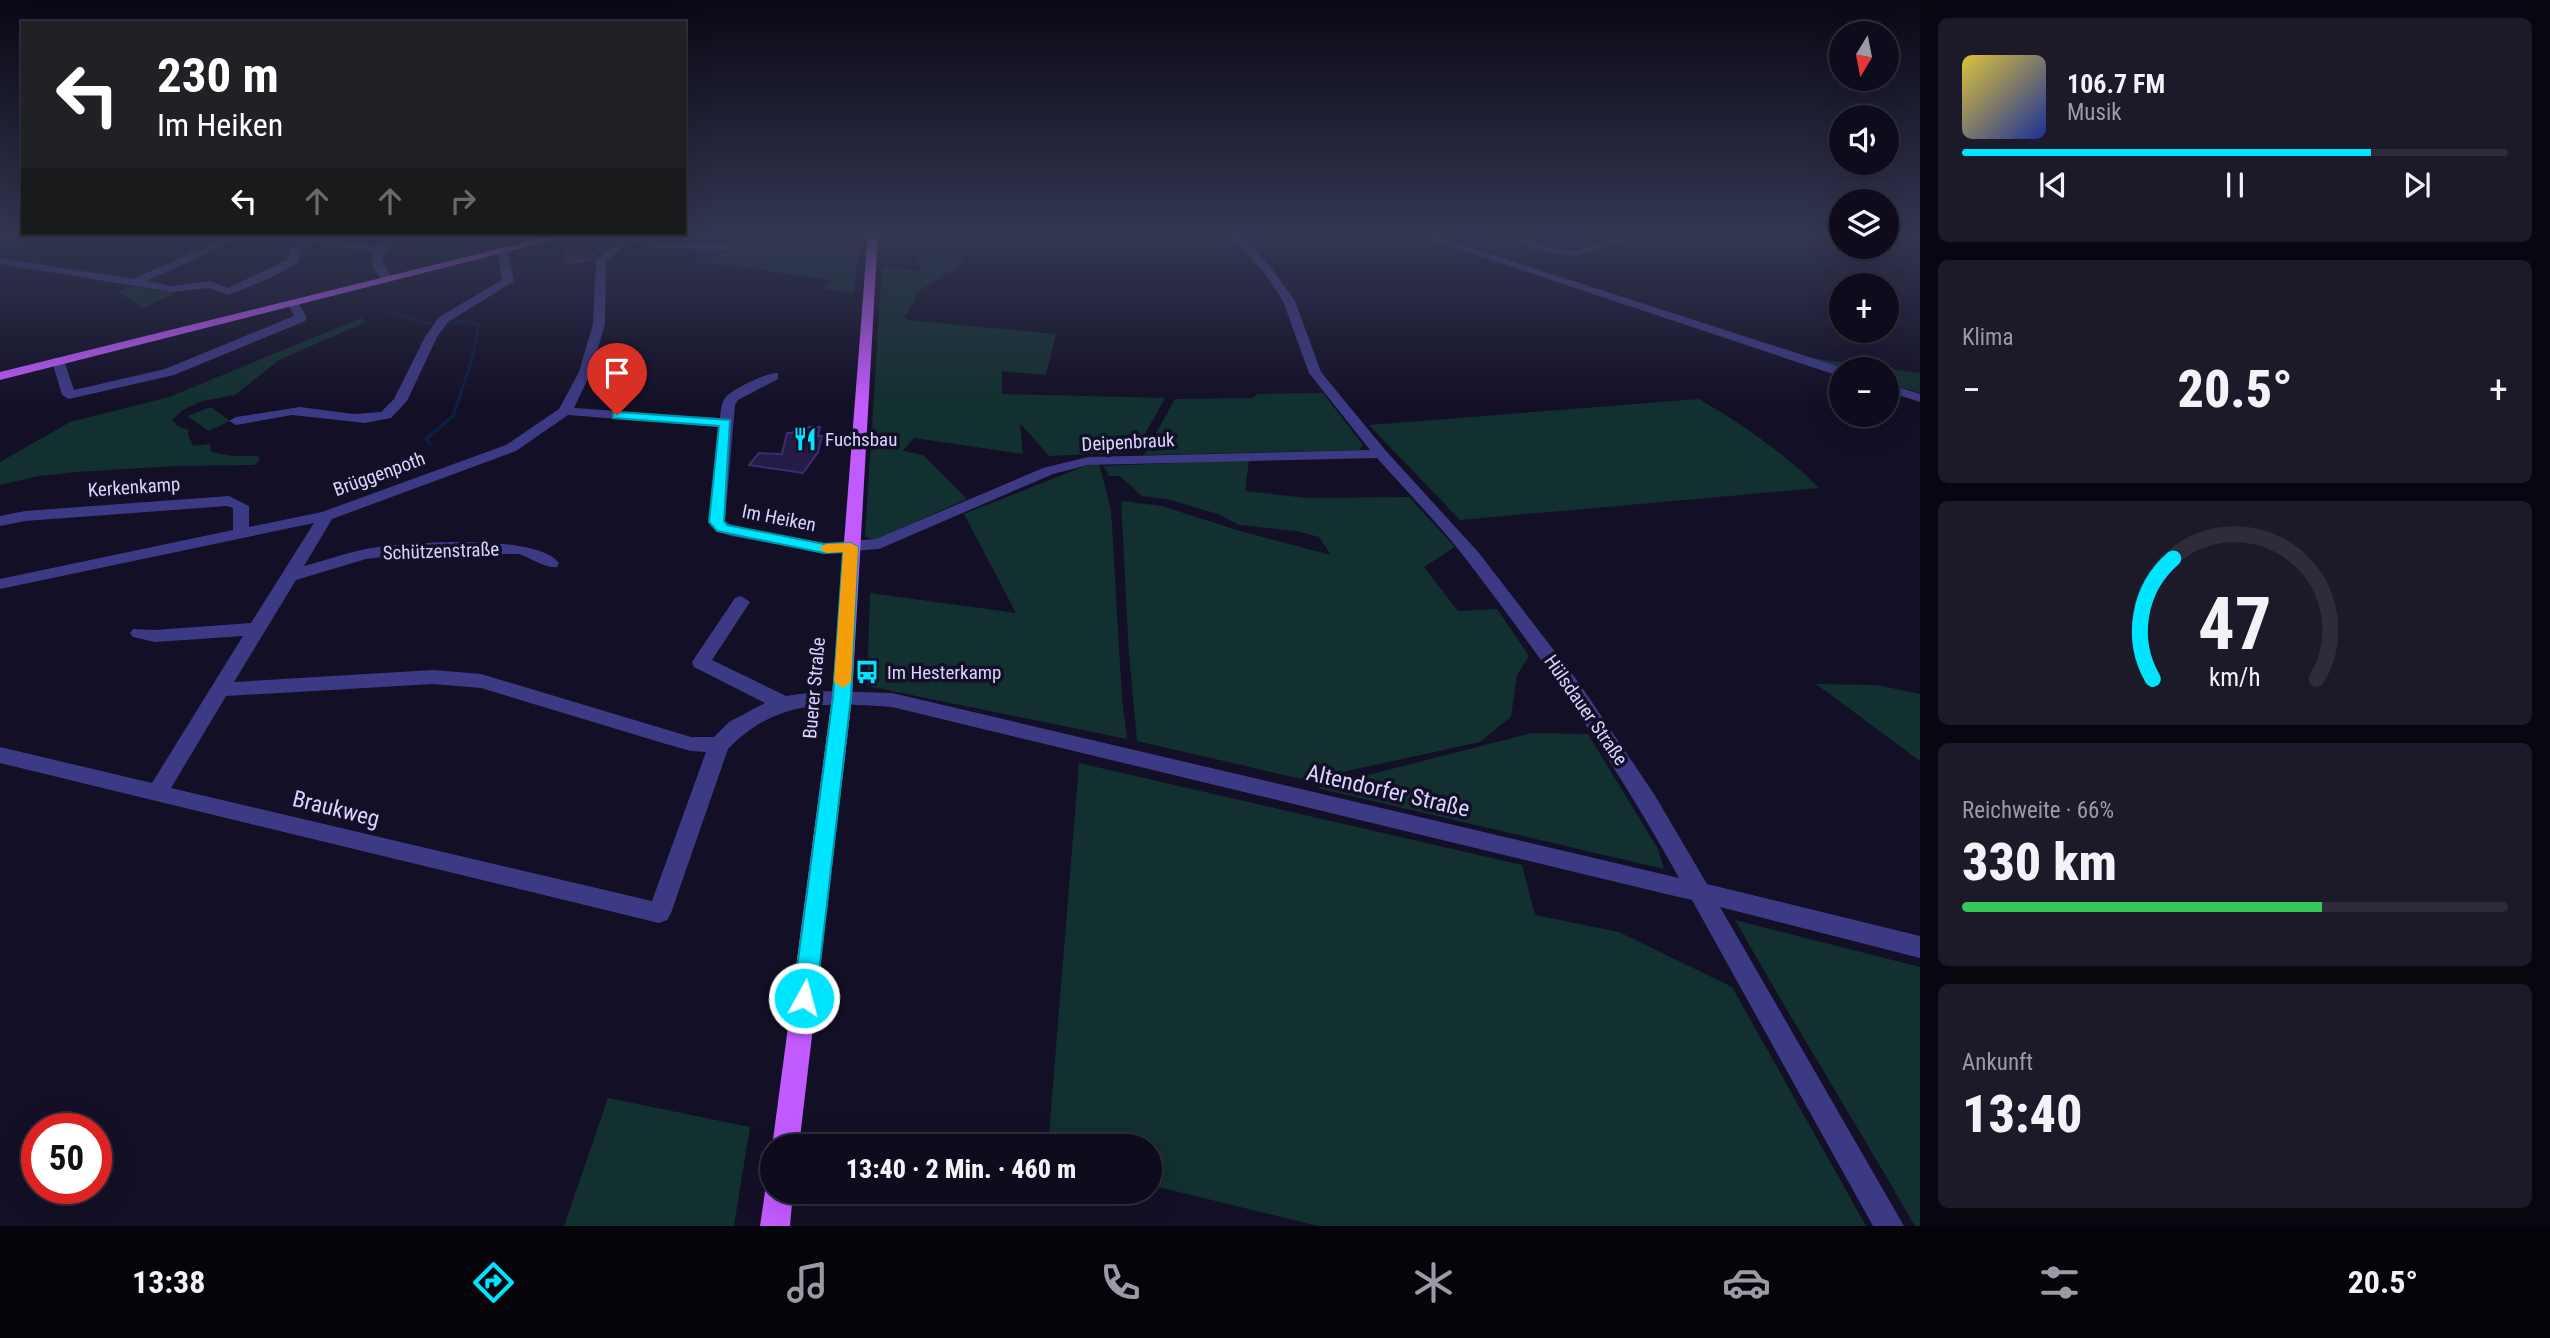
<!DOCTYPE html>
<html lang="de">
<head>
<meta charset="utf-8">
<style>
	:root { --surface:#0e0b1c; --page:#1c1929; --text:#f1f3f6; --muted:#9b9ba3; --line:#2e2b3b; --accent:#00e5ff }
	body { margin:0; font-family:"Roboto Condensed",sans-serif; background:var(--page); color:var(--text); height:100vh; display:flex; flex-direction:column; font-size:26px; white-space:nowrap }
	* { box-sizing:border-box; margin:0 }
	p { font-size:23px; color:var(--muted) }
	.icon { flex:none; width:38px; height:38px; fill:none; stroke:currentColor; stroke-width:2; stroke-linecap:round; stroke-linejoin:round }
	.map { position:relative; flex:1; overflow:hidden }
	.drawer { display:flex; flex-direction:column; gap:18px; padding:18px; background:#08060f; width:630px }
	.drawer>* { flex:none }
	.top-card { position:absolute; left:21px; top:21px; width:665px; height:214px; border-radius:0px; box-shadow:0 7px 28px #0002,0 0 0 2px var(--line); background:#202124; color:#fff; overflow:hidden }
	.needle { width:46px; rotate:190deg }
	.fabs { position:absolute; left:1829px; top:21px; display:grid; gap:14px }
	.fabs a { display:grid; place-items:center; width:70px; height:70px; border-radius:50%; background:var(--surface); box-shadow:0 7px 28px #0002,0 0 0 2px var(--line); font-size:35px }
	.speed { position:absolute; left:21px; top:1113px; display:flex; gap:14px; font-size:35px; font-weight:700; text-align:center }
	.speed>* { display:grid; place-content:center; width:91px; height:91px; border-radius:50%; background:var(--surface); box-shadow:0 7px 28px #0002,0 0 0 2px var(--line); line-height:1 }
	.speed .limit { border:10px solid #d22; background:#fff; color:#111 }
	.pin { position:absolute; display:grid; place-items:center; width:60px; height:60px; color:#fff; margin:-72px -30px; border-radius:50% 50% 50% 0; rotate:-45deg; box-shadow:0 0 7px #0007 }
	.pin .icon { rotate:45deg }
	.me { position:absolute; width:77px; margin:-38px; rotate:7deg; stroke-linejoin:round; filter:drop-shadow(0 0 5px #0008) }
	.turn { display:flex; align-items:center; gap:24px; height:147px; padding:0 21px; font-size:32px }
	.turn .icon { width:91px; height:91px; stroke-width:2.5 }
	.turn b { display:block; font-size:49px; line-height:60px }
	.lanes { display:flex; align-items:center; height:66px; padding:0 21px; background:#0003; justify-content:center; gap:35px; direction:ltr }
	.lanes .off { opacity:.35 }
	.big { font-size:52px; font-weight:800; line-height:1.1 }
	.drawer .widget { flex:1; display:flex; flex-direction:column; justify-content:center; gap:10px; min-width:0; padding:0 24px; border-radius:10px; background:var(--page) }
	.drawer .dial { align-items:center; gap:0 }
	.dial svg { height:182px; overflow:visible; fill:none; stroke:var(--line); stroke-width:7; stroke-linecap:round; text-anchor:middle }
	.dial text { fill:var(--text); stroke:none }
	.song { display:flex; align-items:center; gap:21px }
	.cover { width:84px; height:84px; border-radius:10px; background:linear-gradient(135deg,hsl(50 70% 55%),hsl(230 70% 35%)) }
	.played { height:7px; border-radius:4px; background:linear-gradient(90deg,var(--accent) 75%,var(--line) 75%) }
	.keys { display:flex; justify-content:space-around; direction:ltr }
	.heat { display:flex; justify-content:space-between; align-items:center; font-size:38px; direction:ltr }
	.charge { height:10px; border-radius:5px; background:linear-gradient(90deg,#34c759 66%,var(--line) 0) }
	.trip { position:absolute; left:760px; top:1134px; width:402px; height:70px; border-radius:35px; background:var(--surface); box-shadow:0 7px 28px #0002,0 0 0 2px var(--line); font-weight:800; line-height:70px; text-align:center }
	.dock { display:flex; height:112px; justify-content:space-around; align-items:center; background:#06040b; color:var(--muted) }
	.dock .icon { width:49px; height:49px }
	.dock .selected { color:var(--accent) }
	.dock b { font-size:32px; color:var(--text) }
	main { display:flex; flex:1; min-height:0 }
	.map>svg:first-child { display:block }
	.green { fill:#12302f }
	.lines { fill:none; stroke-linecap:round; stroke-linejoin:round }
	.stream-far1 { stroke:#0a1f44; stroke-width:2.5 }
	.stream { stroke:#0a1f44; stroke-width:3.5 }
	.building { fill:#241b47; stroke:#3b2d73; stroke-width:2 }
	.minor { fill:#3d3a85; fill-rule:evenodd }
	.major { fill:#c25bff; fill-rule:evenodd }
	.route { fill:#00e5ff; stroke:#0095a6; stroke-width:2 }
	.slow { fill:#f59e0b }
	.labels { text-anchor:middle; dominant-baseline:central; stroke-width:7; stroke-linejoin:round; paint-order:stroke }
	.poi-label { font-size:19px; fill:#d9d4ff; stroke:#130f26; text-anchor:start }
	.street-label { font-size:19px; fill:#d9d4ff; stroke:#130f26 }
	.near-street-label { font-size:23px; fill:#d9d4ff; stroke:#130f26 }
</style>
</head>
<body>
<main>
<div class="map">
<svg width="1920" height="1226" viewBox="0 0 1920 1226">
	<rect width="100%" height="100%" fill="#130f26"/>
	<path class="green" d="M 782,233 L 861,233 L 854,293 L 823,289 L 831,280 L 708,262 L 748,237 L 770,241 Z
		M 933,251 L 966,261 L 922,289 L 904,317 L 907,320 L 1056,334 L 1046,375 L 1002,371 L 1002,394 L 1165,398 L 1135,452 L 1049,456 L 1020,423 L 1023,454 L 914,438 L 903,451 L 923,455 L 967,499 L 875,540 L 865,537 L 882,267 L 922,271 L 915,260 Z
		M 131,286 L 174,293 L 143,308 L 118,292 Z
		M 361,318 L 366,322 L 279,360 L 235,395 L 202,401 L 183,410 L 172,420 L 178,426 L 189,430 L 188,435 L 193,446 L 210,444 L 211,452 L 232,456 L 258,456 L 260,460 L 254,465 L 177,466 L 75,472 L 39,476 L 0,485 L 0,462 L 70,422 L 169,397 Z
		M 1810,358 L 1920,373 L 1920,393 L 1887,383 L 1886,369 L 1845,369 Z
		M 1323,393 L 1363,445 L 1360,450 L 1144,455 L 1175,399 L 1253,398 L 1258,394 Z
		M 1699,399 C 1743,425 1783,452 1819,488 L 1460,520 L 1369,425 Z
		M 211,407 L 230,421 L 209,431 L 187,416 Z
		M 1249,460 L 1245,491 L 1307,498 L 1409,497 L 1455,547 L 1424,567 L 1458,611 L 1497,609 L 1529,656 L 1517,675 L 1511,717 L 1480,742 L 1306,780 L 1137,741 L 1129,654 L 1121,501 L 1162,506 L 1240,531 L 1331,555 L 1319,537 L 1297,531 L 1239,525 L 1218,514 L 1167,499 L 1142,496 L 1120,476 L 1109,476 L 1103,466 Z
		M 1099,464 L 1111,509 L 1122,699 L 1127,739 L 867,686 L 870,593 L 1016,613 L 964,514 L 1085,466 Z
		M 1816,684 L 1877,685 L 1920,694 L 1920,761 Z
		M 1532,733 L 1588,734 L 1658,849 L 1664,869 L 1317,788 Z
		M 1079,763 L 1522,865 L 1535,915 L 1619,932 L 1732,987 L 1866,1226 L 1318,1226 L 1150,1185 L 1150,1146 L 1048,1146 Z
		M 1735,920 L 1920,967 L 1920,1226 L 1915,1226 C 1856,1123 1793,1023 1735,920 Z
		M 608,1098 L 750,1127 L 734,1226 L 564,1226 Z"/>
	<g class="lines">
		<path class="stream-far1" d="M 387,312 L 432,324
			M 446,323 L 464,321 L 479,324 L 472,359
			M 460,395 L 471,362"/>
		<path class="stream" d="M 431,445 L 426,439 L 453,416 L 461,393"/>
	</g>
	<path class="building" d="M 587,235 L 592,241 L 608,241 L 589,260 L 565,263 L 566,240 Z
		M 795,427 L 820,427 L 818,436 L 822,436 L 818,452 L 803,473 L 749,465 L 759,453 L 782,454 L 787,433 L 793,433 Z"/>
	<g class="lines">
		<path class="minor" d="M 236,233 L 252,233 L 146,281 L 172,286 L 210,281 L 228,288 L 289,259 L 289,250 L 301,242 L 265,233 C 303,233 339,242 378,246 L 393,233 L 405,233 L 383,255 L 382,264 L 393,278 L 391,280 L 383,280 C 376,271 368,264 374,252 L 312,244 L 299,251 L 299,262 L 270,278 L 228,295 L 209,288 L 172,292 L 0,264 L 0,258 L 133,279 Z
			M 625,233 L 636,233 L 633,237 L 661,242 L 729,244 L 734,247 L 729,250 L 661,248 L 628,242 L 606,262 L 605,324 L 591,372 L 574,408 L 720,418 C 721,410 721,403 726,397 C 733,389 768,372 778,373 L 778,379 L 738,400 L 735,405 L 725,521 L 735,527 L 824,543 L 876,539 L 1043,468 L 1088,457 L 1370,450 L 1309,373 L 1283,301 L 1262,270 L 1228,233 L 1239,233 L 1270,266 L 1295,301 L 1321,372 L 1386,451 L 1479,553 L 1579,683 L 1654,794 L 1707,884 L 1920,936 L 1920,958 L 1720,907 L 1904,1226 L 1873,1226 L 1692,900 L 1666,894 L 892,707 C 827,702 776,699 728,749 L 671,913 L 667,920 L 659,923 L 0,763 L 0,747 L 152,783 L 243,636 L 155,642 L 133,637 L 130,633 L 133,629 L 155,630 L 251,623 L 314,523 L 0,589 L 0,579 L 233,530 L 233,508 L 227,506 L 25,521 L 0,526 L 0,516 L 25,511 L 229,496 L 249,506 L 249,527 L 322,512 L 506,445 L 559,409 L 579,372 L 593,324 L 596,261 ZM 568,415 L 719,427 L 709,522 C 715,530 721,533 731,536 L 824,553 L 879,549 L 1053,474 L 1088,465 L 1377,458 C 1408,493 1441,526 1469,563 C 1546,663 1618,767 1679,878 L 892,693 L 821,691 L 786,696 L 712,660 L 750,602 L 741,596 L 735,598 L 692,662 L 694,667 L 765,703 L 729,722 L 714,737 L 691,737 L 481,674 L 433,670 L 234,682 L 296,580 L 366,559 L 407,554 L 518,554 C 530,557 546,569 557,567 L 559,563 C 537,533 403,542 366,549 C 345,553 324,561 304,566 L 332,519 L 516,451 ZM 433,684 L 481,688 L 666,744 L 691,751 L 706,752 L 652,901 L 171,788 L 226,696 Z
			M 1410,233 L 1425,233 L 1846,369 L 1841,369 L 1841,376 L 1836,375 Z
			M 1504,233 C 1528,233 1547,252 1573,250 C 1599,248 1622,233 1648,233 L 1575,256 L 1536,250 Z
			M 502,246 L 507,249 L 514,281 L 448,322 L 437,337 L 407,401 L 391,418 L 365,423 L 292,415 L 236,425 L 229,421 L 236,417 L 300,407 L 354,414 L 381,412 L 394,399 L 425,337 L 439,317 L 502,280 L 497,249 Z
			M 289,300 L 297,300 L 307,318 L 305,321 L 174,375 L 69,399 L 62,395 L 52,361 L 54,358 L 62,358 L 64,361 L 74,390 L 165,369 L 294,316 L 287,302 Z
			M 1886,383 L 1920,394 L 1920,402 L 1886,391 Z"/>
		<path class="major" d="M 563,233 L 581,233 L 0,380 L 0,372 Z
			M 868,233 L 878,233 L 852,697 L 799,1146 L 772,1147 L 832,697 Z
			M 772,1181 L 772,1192 L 793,1192 L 790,1226 L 760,1226 L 765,1192 Z"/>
	</g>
	<linearGradient id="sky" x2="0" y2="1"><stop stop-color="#0a0815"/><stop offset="0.58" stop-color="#333752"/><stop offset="1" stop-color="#333752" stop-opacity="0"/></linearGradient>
	<rect width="1920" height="405" fill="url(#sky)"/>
	<path class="route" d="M 617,412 L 730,420 L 724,521 L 727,525 L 824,544 L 851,543 L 858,547 L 851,697 L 816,998 L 812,1005 L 804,1008 L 796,1005 L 793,998 L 833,697 L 843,552 L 824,553 L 717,531 L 709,522 L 719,426 L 613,418 L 613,413 Z"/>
	<path class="slow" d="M 851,543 L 858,547 L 851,682 L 843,688 L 834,682 L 843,552 L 826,553 L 819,548 L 826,544 Z"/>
	<defs>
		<g id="restaurant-bare" transform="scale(1.89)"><path d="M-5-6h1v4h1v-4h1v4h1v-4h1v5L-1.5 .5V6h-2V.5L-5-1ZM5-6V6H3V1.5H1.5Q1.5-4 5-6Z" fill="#00e5ff" stroke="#130f26" stroke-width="2.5" paint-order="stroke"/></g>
		<g id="bus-bare" transform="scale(1.89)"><path d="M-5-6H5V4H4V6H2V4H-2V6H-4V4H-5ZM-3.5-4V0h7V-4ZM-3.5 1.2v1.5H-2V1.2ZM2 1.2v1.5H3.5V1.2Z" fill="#00e5ff" stroke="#130f26" stroke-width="2.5" paint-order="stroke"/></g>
	</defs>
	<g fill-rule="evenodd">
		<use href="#restaurant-bare" x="805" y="439"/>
		<use href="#bus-bare" x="867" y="672"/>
	</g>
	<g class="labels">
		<g class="poi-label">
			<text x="825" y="439">Fuchsbau</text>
			<text x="887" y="672">Im Hesterkamp</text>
		</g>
		<g class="street-label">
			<text transform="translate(1128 442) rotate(-3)">Deipenbrauk</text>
			<text transform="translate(379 474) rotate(-20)">Brüggenpoth</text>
			<text transform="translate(134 487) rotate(-4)">Kerkenkamp</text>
			<text transform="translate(779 518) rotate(11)">Im Heiken</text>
			<text transform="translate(441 551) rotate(-2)">Schützenstraße</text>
			<text transform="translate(814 688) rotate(-85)">Buerer Straße</text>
			<text transform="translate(1586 710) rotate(55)">Hülsdauer Straße</text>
		</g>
		<g class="near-street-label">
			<text transform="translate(1388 791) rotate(13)">Altendorfer Straße</text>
			<text transform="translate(336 809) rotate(14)">Braukweg</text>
		</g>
	</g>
</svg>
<div class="fabs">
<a><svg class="needle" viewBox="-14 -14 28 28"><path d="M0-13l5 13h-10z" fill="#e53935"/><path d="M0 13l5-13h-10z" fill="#9b9ba3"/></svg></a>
<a><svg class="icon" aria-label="sound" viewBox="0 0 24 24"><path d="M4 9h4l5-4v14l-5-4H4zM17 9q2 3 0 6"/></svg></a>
<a><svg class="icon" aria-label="layers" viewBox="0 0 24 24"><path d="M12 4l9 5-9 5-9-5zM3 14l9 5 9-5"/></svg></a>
<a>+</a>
<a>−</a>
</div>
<div class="speed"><div class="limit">50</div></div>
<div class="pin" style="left:617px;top:415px;background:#d93025"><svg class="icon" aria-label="arrive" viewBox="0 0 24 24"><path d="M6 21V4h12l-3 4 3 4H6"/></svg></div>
<svg class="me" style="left:804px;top:998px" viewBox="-20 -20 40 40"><circle r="17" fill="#00e5ff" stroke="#fff" stroke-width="3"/><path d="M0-11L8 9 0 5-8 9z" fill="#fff"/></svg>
<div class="trip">13:40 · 2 Min. · 460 m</div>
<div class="top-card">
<div class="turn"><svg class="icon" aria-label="left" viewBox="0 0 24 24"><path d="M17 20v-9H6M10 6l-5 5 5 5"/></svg><div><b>230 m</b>Im Heiken</div></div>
<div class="lanes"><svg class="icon" aria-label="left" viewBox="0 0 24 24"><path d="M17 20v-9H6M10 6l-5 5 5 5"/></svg><svg class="icon off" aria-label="ahead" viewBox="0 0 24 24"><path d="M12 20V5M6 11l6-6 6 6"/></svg><svg class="icon off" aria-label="ahead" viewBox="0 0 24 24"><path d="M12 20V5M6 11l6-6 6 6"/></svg><svg class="icon off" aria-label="right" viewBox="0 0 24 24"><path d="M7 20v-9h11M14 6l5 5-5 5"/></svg></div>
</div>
</div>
<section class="drawer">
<div class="widget">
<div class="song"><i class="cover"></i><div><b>106.7 FM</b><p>Musik</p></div></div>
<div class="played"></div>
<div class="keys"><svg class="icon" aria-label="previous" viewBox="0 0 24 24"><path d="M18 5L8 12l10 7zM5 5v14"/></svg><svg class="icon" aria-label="pause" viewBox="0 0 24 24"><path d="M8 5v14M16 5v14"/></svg><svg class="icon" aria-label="next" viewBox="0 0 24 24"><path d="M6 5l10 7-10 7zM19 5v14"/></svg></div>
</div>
<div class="widget"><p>Klima</p>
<div class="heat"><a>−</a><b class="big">20.5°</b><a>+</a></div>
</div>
<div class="widget dial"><svg viewBox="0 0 100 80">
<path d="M14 69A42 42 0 1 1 86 69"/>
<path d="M14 69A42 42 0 0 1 23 16" stroke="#00e5ff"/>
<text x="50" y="56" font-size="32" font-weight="700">47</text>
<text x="50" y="72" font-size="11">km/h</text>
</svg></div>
<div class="widget"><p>Reichweite · 66%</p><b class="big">330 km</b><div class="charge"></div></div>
<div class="widget"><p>Ankunft</p><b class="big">13:40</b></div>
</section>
</main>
<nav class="dock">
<b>13:38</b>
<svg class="icon selected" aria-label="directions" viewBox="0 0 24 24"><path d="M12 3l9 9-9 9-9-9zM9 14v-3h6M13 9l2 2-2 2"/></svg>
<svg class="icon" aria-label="music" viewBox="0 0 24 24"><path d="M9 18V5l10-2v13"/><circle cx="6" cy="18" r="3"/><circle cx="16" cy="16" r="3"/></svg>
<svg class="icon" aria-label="phone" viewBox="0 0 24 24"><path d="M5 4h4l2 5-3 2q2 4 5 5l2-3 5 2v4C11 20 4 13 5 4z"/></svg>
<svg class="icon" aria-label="climate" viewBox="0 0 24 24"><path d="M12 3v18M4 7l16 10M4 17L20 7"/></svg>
<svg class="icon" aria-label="car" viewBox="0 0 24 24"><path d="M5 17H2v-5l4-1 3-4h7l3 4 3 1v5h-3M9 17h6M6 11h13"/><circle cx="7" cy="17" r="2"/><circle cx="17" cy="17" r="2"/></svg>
<svg class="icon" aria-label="filters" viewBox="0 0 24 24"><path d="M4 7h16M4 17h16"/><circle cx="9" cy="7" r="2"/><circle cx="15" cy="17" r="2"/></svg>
<b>20.5°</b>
</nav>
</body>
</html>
